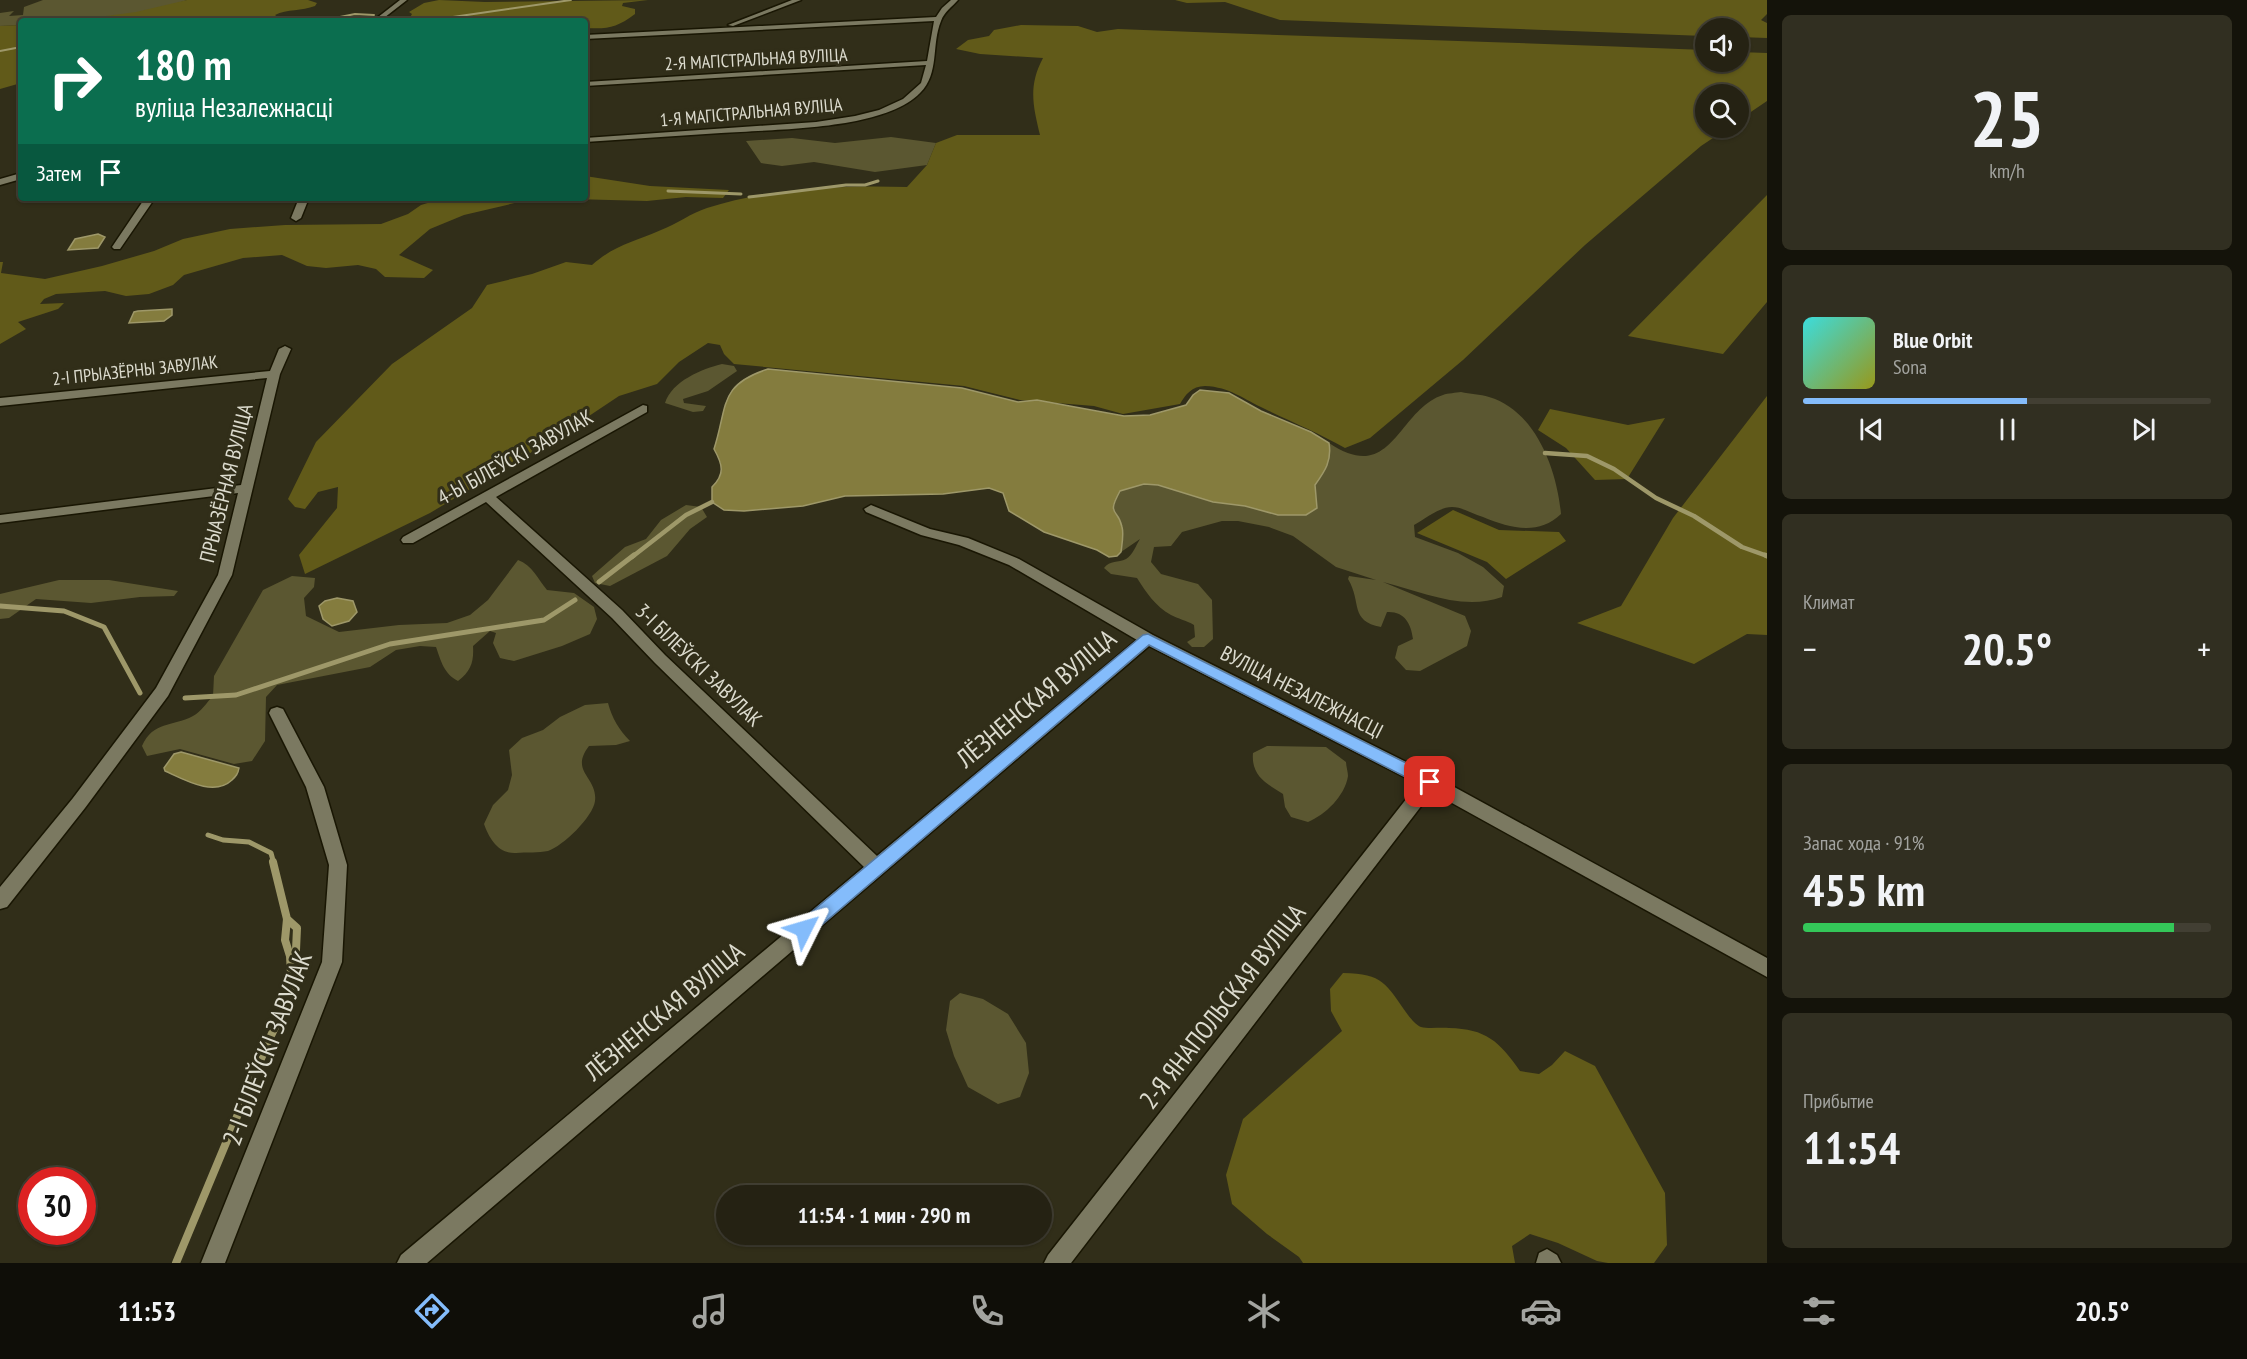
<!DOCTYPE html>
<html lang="ru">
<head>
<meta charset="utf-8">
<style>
	:root { --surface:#252213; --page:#312f21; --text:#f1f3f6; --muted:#a3a4a0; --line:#423f33; --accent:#84bcfb }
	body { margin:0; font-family:"PT Sans Narrow",sans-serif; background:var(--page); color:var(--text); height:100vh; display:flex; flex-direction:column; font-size:22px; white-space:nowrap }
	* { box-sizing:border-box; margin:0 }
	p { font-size:20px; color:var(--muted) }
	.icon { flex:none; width:33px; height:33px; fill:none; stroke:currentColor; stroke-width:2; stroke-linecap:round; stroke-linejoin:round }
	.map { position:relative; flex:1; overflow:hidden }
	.side { display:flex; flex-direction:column; gap:15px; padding:15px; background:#14130a; width:480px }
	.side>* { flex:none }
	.guide { position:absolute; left:18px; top:18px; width:570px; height:183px; border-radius:6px; box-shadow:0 2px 4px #0004,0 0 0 2px var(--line); background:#0b6e4f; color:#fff; overflow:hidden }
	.fabs { position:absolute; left:1695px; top:18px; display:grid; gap:12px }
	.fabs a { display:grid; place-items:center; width:54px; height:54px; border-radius:50%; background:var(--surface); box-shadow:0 2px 4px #0004,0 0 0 2px var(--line); font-size:30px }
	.speed { position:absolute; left:18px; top:1167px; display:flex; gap:12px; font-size:30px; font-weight:700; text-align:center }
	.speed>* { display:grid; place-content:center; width:78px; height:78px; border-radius:50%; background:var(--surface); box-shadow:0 2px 4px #0004,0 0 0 2px var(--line); line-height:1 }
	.speed .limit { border:9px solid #d22; background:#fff; color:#111 }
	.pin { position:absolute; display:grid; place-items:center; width:51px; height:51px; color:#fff; margin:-26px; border-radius:12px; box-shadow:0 3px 9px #0006 }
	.me { position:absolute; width:66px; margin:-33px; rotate:50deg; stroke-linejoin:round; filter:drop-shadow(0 0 4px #0008) }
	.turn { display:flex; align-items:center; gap:21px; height:126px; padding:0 18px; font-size:27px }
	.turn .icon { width:78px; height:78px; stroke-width:2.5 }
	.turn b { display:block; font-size:42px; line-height:51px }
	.then { display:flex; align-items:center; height:57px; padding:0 18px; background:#0003; gap:12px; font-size:22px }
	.big { font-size:45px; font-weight:800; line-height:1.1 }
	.side .widget { flex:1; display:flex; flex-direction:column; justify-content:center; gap:9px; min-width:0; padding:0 21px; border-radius:9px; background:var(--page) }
	.side .dial { align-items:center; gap:0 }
	.dial b { font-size:78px; line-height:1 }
	.song { display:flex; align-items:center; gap:18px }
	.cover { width:72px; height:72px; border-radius:9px; background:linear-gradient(135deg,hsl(180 70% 55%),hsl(60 70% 35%)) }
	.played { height:6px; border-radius:3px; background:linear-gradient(90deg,var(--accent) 55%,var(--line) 55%) }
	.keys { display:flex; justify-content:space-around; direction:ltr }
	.heat { display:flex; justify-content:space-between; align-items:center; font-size:33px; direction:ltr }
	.charge { height:9px; border-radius:4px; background:linear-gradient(90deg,#34c759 91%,var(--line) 0) }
	.trip { position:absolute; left:716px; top:1185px; width:336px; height:60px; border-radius:30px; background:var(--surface); box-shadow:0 2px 4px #0004,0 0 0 2px var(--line); font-weight:800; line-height:60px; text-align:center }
	.tabs { display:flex; height:96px; justify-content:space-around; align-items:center; background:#0f0e08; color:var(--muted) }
	.tabs .icon { width:42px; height:42px }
	.tabs .on { color:var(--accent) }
	.tabs b { font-size:27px; color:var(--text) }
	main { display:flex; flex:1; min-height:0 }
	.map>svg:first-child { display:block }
	.green { fill:#5b5731 }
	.forest { fill:#615a19 }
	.water { fill:#847c3e; stroke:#9e9869; stroke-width:1.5 }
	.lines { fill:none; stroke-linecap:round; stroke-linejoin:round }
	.stream-far4 { stroke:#9e9869; stroke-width:2 }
	.stream-far3 { stroke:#9e9869; stroke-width:3 }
	.stream-far2 { stroke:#9e9869; stroke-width:4.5 }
	.stream-far1 { stroke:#9e9869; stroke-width:5 }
	.stream { stroke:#9e9869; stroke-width:8 }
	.minor-casing { stroke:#191603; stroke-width:3 }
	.minor { fill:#7b7961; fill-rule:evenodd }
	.route { fill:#84bcfb; stroke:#567aa3; stroke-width:1.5 }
	.labels { text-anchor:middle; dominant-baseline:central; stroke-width:6; stroke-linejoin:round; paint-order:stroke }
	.far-street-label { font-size:18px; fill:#dcdbce; stroke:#312e19 }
	.street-label { font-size:21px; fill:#dcdbce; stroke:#312e19 }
	.near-street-label { font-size:26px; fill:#dcdbce; stroke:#312e19 }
</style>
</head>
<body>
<main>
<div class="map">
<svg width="1767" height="1263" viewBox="0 0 1767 1263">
	<rect width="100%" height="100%" fill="#312e19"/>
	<path class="green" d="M 43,0 L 187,0 C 136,19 75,21 21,21 L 21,25 L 0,26 L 0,13 L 14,11 L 9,16 L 23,15 L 24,7 Z
		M 891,137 L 936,143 L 927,165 L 875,172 L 814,162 L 782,166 L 761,163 L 746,141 L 792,138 L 835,143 Z
		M 722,364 L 734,366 L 737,371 L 708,391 L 683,399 L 684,403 L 706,406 L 703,411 L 693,412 L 665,403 C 672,381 702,369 722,364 Z
		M 1461,392 C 1470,394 1480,394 1489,397 C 1536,411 1557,470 1561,514 C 1538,536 1510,528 1483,517 C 1473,514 1462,507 1452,507 C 1439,507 1425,519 1414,525 L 1415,537 L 1458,553 L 1483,567 L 1504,586 L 1502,597 C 1463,611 1422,592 1383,582 L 1465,616 L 1471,631 L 1467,646 L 1420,671 L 1406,670 L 1395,658 L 1398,646 L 1413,639 C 1411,623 1404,611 1387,612 L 1381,627 C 1349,621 1362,602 1348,579 L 1349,576 L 1376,580 L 1336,567 L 1293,536 L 1269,527 L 1238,521 L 1222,521 L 1182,532 L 1171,546 L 1154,547 L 1151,562 L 1161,574 L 1198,584 L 1212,600 L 1213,639 L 1204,647 L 1192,647 L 1187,642 L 1195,637 L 1194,625 C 1186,620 1178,619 1171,615 C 1155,606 1146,592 1137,578 L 1111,574 L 1104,568 C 1110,560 1118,563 1126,559 C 1133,555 1136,545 1140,539 L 1121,552 C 1122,544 1124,534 1122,527 C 1118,507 1107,518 1120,491 L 1144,484 L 1158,485 L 1213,502 L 1245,506 L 1317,508 L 1315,485 C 1325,471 1331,461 1329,443 C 1393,486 1397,410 1443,395 C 1448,393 1456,393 1461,392 Z
		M 686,505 L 701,507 L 707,517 L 690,529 L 667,556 L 610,586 L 595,583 L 592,576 L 625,547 L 646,539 L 661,520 Z
		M 518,560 C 532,565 538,579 547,590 L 574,593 L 594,607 L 597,619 L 590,634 L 562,646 L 514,661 L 500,658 L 493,643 L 496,633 L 490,631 L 473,646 C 474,662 471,671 458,681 C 444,674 441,661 436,647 L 420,646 L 396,650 L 370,667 L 277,685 L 266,697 L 265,741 L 252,761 L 234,764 L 180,749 L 147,756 L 142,746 C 153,721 172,727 193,716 C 201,712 207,702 213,696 L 214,676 L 263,590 L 292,576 L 315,578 L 314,587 L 304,598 L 306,616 L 339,632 L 399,625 L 447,623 L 470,615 L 488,600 Z
		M 59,580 L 109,580 L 178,591 L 174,596 L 140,597 L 91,603 L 36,599 L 9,618 L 0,619 L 0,594 Z
		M 608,703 C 612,718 619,730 630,741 L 616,745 L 589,746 C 569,772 598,777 595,801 C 593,817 563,846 548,851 C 539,853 526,852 516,853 C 498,854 489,838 484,824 L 493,805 L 508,790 L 512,775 L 509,750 L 522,738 L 543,730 L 560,717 L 585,705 Z
		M 1267,746 L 1326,747 L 1346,762 C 1346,766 1348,772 1348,776 C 1345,796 1325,815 1308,822 L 1291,817 L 1285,807 L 1283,794 C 1265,783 1251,775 1253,753 Z
		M 960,993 L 983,999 L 1008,1014 L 1026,1043 L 1029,1073 L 1020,1097 L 998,1104 L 968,1087 L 954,1056 L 946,1030 L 950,1001 Z"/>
	<path class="forest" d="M 187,0 L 308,0 L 317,3 L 315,6 C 302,11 287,9 275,15 L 280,19 L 293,21 L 69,21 L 136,12 Z
		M 439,0 L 485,2 L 648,0 L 623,3 L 622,6 L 635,9 L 635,14 C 616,28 609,29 585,28 L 585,21 L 408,21 L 412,14 L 409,12 L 424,3 Z
		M 1175,0 L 1767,0 L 1767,14 L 1761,20 L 1767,23 L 1767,38 L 1739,37 L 1738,28 L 1706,28 L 1705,36 L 1280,20 L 1225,2 L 1187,3 Z
		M 21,25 L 21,83 L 0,89 L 0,26 Z
		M 1021,25 L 1078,26 L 1097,32 L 1118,29 C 1314,37 1510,42 1705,50 L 1706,62 L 1738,62 L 1739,52 L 1767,53 L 1767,101 L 1739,120 L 1738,94 L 1706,94 L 1706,128 L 1728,128 L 1701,146 L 1585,245 L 1463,360 L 1370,438 L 1345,448 C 1319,433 1292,422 1265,409 C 1243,399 1230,387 1205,386 C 1192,386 1185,395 1180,404 L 1123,414 L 1094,406 L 1020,400 L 964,386 L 734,364 L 724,354 L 720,345 L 708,343 L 679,362 L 657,384 L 619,396 L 562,434 L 430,513 L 305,574 L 299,555 L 337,508 L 338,487 L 318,492 L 305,509 L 295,507 L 288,499 L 316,442 L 392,364 L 472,308 L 487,285 L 532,274 L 566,262 L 592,265 C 616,244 634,242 661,230 C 677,224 691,213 707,208 C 768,188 843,185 907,187 L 927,165 L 936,143 L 957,135 L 1040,135 C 1033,106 1028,86 1043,58 L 980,54 L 956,49 L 968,40 L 989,36 L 994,30 Z
		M 585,176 L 650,186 L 729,190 L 723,198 L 686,197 L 647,201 L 536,198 L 464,215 L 430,229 L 399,255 L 433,270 L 424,278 L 385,277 L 376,269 L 358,265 L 326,268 L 307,266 L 282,255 L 243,258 L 184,275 L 173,285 L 149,294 L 126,296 L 105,291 L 56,294 L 44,299 L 40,304 L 64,303 L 58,309 L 18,322 L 26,329 L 0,344 L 0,262 L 3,262 L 1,273 L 45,279 L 102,266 L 154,251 L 183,239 L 230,229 L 285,225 L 381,224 L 408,214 L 421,205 L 444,198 L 585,198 Z
		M 1767,195 L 1767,302 L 1723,354 L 1628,336 Z
		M 1767,396 L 1767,635 L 1747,634 L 1694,664 L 1577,623 L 1621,606 L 1673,518 Z
		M 1550,409 L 1628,425 L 1665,418 L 1627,479 L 1595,480 L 1566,448 L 1538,430 Z
		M 1453,510 L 1499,530 L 1559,532 L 1566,541 L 1506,579 L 1487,562 L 1417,533 Z
		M 1343,973 C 1384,974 1385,983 1408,1015 C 1411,1019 1416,1025 1421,1027 C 1429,1029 1441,1027 1449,1028 C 1486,1029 1499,1041 1520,1071 L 1539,1074 L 1552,1065 L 1565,1051 L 1595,1066 L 1665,1193 L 1667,1245 L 1654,1263 L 1608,1263 L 1597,1261 L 1558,1243 L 1530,1234 L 1512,1246 L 1515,1263 L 1303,1263 L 1299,1257 L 1267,1234 L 1232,1204 L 1226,1175 L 1243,1119 L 1342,1031 L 1331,1011 L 1330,989 Z"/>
	<path class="water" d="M 98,234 L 105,237 L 98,248 L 68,250 L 75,239 Z
		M 172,309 L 172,315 L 164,321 L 129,323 L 134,312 L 138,311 Z
		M 768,369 L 962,388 L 1018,402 L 1037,400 L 1124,416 L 1150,415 L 1186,405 L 1193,395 L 1200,390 L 1229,393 L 1261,411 L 1311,432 L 1329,443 C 1332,461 1325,471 1315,485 L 1317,508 L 1306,515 L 1278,515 L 1245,506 L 1213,502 L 1158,485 L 1144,484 L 1120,491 C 1106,517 1118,507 1122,527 C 1124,534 1122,544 1121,552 L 1117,556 L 1109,557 L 1097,550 L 1044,532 L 1009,511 L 1003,493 L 989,488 L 943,494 L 845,496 L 803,506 L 744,511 L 724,510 L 712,502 L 712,487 C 725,474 723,465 714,449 C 728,406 718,385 768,369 Z
		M 337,598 L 353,601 L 357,612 L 349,621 L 332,626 L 323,619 L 319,606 L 325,601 Z
		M 181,752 L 239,768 C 238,774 236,776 232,780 C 214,797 185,780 165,771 L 164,768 L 174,754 Z"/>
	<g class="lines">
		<path class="stream-far4" d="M 394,18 L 439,19 L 571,0
			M 320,21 L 355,14 L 374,15
			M 0,51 L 21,47"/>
		<path class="stream-far3" d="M 668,191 L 741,194
			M 749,197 L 846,185 L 865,185 L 878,181"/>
		<path class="stream-far2" d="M 1545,453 L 1587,456 L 1614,469 L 1656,498 L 1694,516 L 1742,547 L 1767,556
			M 632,557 L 686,515 L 712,502"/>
		<path class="stream-far1" d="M 1765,555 L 1767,556
			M 599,582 L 634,555
			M 0,606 L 64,611 L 104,627 L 140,693
			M 185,698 L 236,695 L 390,644 L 544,620 L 575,600
			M 208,835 L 223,840 L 249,842 L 271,853 L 274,864"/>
		<path class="stream" d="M 287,919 L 297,928 L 296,950 L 291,959
			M 176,1263 L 268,1042 L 292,991 L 290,956 L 285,940 L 287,919 L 273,862"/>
		<g class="minor-casing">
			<path id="minor" d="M 400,0 L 407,0 L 380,21 L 373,21 Z
				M 792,0 L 801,0 L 733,26 L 728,25 Z
				M 951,0 L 958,0 C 952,7 944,12 941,21 C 931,45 940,73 920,93 C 883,131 772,129 721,133 C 676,136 630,139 585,142 L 585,138 L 816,122 L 855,116 L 879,110 L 903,99 L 921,83 L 926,65 L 585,86 L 585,82 L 927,61 L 934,21 L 585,39 L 585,35 L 936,17 L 942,8 Z
				M 21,173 L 21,179 L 0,185 L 0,179 Z
				M 145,198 L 155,198 L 120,249 L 114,249 L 112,247 Z
				M 299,198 L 309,198 L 301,218 L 296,221 L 291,218 Z
				M 285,346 L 291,349 L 280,374 L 232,575 L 168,696 L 85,808 L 7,907 L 0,909 L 0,887 L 73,798 L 156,688 L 218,575 L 238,493 L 0,523 L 0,515 L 241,485 L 267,378 L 0,406 L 0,398 L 270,371 L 279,349 Z
				M 643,405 L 647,406 L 647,412 L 496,497 L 622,610 L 665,655 L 877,856 L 1137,640 L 1009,565 L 959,545 L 921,535 L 866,512 L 864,509 L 871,505 L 930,529 L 968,538 L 1019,559 L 1153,635 L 1436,777 L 1767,958 L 1767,977 L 1432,792 L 1071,1263 L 1044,1263 L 1048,1255 L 1418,784 L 1149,646 L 427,1263 L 397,1263 L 401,1255 L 864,867 L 655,663 L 612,618 L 486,502 L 413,543 L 403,543 L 401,540 L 403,537 Z
				M 277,707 L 283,709 L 324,787 L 347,865 L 342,962 L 225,1263 L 201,1263 L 322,962 L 329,865 L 306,787 L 269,713 L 271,709 Z
				M 1547,1249 L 1557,1255 L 1561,1263 L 1536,1263 L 1539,1253 Z"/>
		</g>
		<use href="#minor" class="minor"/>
	</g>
	<path class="route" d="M 1148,634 L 1436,778 L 1438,782 L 1436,787 L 1430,789 L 1425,787 L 1149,645 L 810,935 L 804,937 L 797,935 L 795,929 L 797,924 L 1143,635 Z"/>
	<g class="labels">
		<g class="far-street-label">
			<text transform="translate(756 59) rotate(-3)">2-Я МАГІСТРАЛЬНАЯ ВУЛІЦА</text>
			<text transform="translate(751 112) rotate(-5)">1-Я МАГІСТРАЛЬНАЯ ВУЛІЦА</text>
			<text transform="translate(135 370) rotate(-6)">2-І ПРЫАЗЁРНЫ ЗАВУЛАК</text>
		</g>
		<g class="street-label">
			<text transform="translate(515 457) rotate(-29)">4-Ы БІЛЕЎСКІ ЗАВУЛАК</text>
			<text transform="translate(226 483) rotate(-76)">ПРЫАЗЁРНАЯ ВУЛІЦА</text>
			<text transform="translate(699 665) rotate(44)">3-І БІЛЕЎСКІ ЗАВУЛАК</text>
			<text transform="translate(1302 692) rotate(27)">ВУЛІЦА НЕЗАЛЕЖНАСЦІ</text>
		</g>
		<g class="near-street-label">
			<text transform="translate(1036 698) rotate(-40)">ЛЁЗНЕНСКАЯ ВУЛІЦА</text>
			<text transform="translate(1222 1006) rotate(-52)">2-Я ЯНАПОЛЬСКАЯ ВУЛІЦА</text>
			<text transform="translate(664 1011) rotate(-40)">ЛЁЗНЕНСКАЯ ВУЛІЦА</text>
			<text transform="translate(267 1048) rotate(-69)">2-І БІЛЕЎСКІ ЗАВУЛАК</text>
		</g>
	</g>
</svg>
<div class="fabs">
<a><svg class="icon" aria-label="sound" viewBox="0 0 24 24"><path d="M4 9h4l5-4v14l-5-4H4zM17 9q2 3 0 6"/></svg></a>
<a><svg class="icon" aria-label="search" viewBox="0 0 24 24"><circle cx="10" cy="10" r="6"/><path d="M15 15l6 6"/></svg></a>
</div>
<div class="speed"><div class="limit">30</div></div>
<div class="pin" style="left:1430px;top:782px;background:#d93025"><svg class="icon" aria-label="arrive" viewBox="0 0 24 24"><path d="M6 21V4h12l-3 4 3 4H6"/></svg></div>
<svg class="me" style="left:804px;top:929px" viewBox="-20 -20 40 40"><path d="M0-17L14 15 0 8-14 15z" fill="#84bcfb" stroke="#fff" stroke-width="4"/></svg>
<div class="trip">11:54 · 1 мин · 290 m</div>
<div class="guide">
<div class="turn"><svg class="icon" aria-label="right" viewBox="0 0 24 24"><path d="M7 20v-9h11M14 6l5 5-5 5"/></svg><div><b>180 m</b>вуліца Незалежнасці</div></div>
<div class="then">Затем<svg class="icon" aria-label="arrive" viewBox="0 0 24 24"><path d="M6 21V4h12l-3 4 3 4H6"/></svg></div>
</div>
</div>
<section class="side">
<div class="widget dial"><b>25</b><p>km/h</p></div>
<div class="widget">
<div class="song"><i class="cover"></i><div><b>Blue Orbit</b><p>Sona</p></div></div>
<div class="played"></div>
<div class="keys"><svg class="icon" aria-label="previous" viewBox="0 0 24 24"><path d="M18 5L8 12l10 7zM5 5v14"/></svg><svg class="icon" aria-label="pause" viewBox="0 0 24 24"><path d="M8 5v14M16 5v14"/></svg><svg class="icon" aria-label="next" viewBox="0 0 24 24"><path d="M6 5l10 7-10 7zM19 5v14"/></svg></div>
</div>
<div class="widget"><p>Климат</p>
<div class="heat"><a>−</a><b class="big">20.5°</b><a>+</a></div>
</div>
<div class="widget"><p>Запас хода · 91%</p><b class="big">455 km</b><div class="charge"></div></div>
<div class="widget"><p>Прибытие</p><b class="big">11:54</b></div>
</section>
</main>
<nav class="tabs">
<b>11:53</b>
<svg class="icon on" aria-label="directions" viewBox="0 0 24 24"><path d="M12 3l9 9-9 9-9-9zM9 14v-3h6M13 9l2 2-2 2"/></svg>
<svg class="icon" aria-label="music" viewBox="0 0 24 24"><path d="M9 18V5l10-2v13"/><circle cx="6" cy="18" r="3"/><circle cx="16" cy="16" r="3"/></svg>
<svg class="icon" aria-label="phone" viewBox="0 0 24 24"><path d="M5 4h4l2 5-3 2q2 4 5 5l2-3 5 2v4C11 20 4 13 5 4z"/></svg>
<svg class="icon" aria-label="climate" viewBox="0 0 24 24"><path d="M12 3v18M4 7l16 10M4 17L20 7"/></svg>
<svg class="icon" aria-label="car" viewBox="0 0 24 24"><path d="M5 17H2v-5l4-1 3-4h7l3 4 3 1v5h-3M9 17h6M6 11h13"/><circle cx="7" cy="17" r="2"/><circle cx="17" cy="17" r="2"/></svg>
<svg class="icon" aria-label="filters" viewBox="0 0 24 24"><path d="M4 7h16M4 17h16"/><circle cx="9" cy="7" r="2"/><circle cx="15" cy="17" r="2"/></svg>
<b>20.5°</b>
</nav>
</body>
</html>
